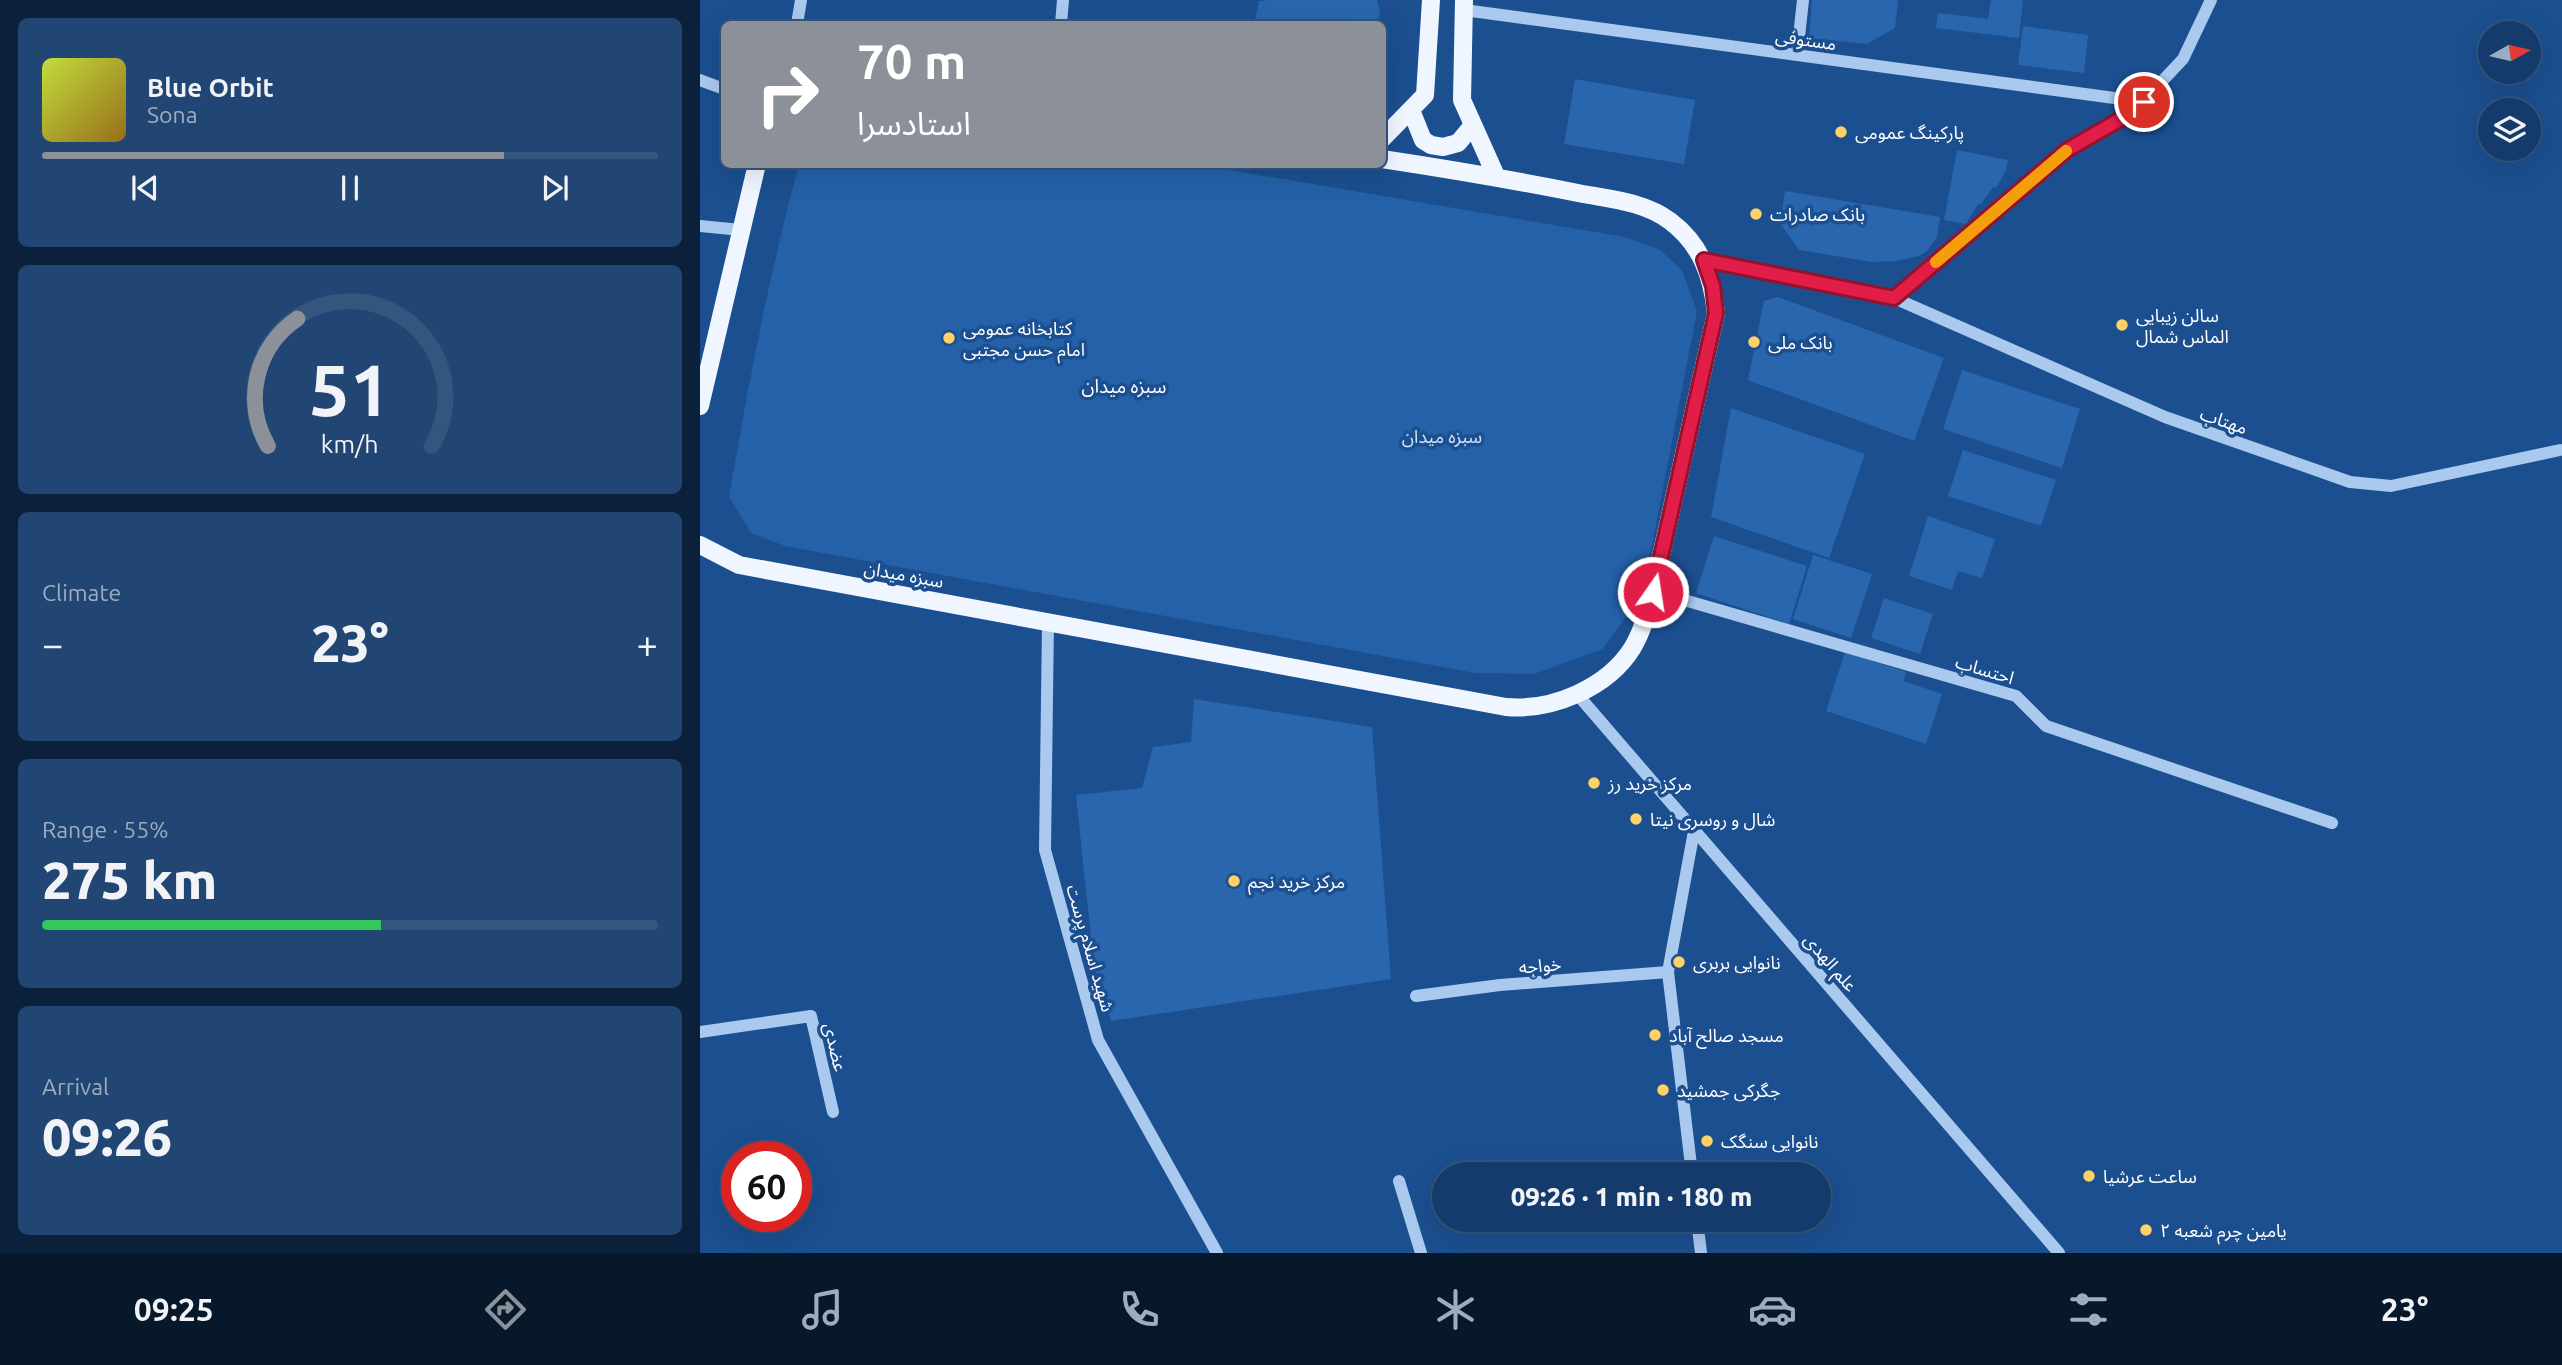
<!DOCTYPE html>
<html lang="en">
<head>
<meta charset="utf-8">
<style>
	:root { --surface:#143b6b; --page:#214673; --text:#f1f3f6; --muted:#9dadc1; --line:#33557e; --accent:#8c9099 }
	body { margin:0; font-family:Ubuntu,"Noto Sans Arabic",sans-serif; background:var(--page); color:var(--text); height:100vh; display:flex; flex-direction:column; font-size:26px; white-space:nowrap }
	* { box-sizing:border-box; margin:0 }
	p { font-size:23px; color:var(--muted) }
	.icon { flex:none; width:38px; height:38px; fill:none; stroke:currentColor; stroke-width:2; stroke-linecap:round; stroke-linejoin:round }
	.map { position:relative; flex:1; overflow:hidden }
	.panel { display:flex; flex-direction:column; gap:18px; padding:18px; background:#0b203b; width:700px }
	.panel>* { flex:none }
	.banner { position:absolute; left:21px; top:21px; width:665px; height:147px; border-radius:10px; box-shadow:0 7px 28px #0002,0 0 0 2px var(--line); background:#8c9099; color:#fff; overflow:hidden }
	.needle { width:46px; rotate:82deg }
	.tools { position:absolute; left:1778px; top:21px; display:grid; gap:14px }
	.tools a { display:grid; place-items:center; width:63px; height:63px; border-radius:50%; background:var(--surface); box-shadow:0 7px 28px #0002,0 0 0 2px var(--line); font-size:35px }
	.speed { position:absolute; left:21px; top:1141px; display:flex; gap:14px; font-size:35px; font-weight:700; text-align:center }
	.speed>* { display:grid; place-content:center; width:91px; height:91px; border-radius:50%; background:var(--surface); box-shadow:0 7px 28px #0002,0 0 0 2px var(--line); line-height:1 }
	.speed .limit { border:10px solid #d22; background:#fff; color:#111 }
	.pin { position:absolute; display:grid; place-items:center; width:60px; height:60px; color:#fff; margin:-30px; border:4px solid #fff; border-radius:50%; box-shadow:0 2px 7px #0007 }
	.me { position:absolute; width:77px; margin:-38px; rotate:13deg; stroke-linejoin:round; filter:drop-shadow(0 0 5px #0008) }
	.turn { display:flex; align-items:center; gap:24px; height:147px; padding:0 21px; font-size:32px }
	.turn .icon { width:91px; height:91px; stroke-width:2.5 }
	.turn b { display:block; font-size:49px; line-height:60px }
	.big { font-size:52px; font-weight:800; line-height:1.1 }
	.panel .widget { flex:1; display:flex; flex-direction:column; justify-content:center; gap:10px; min-width:0; padding:0 24px; border-radius:10px; background:var(--page) }
	.panel .dial { align-items:center; gap:0 }
	.dial svg { height:182px; overflow:visible; fill:none; stroke:var(--line); stroke-width:7; stroke-linecap:round; text-anchor:middle }
	.dial text { fill:var(--text); stroke:none }
	.song { display:flex; align-items:center; gap:21px }
	.cover { width:84px; height:84px; border-radius:10px; background:linear-gradient(135deg,hsl(70 70% 55%),hsl(40 70% 35%)) }
	.played { height:7px; border-radius:4px; background:linear-gradient(90deg,var(--accent) 75%,var(--line) 75%) }
	.keys { display:flex; justify-content:space-around; direction:ltr }
	.heat { display:flex; justify-content:space-between; align-items:center; font-size:38px; direction:ltr }
	.charge { height:10px; border-radius:5px; background:linear-gradient(90deg,#34c759 55%,var(--line) 0) }
	.trip { position:absolute; left:732px; top:1162px; width:399px; height:70px; border-radius:35px; background:var(--surface); box-shadow:0 7px 28px #0002,0 0 0 2px var(--line); font-weight:800; line-height:70px; text-align:center }
	.tabs { display:flex; height:112px; justify-content:space-around; align-items:center; background:#08182b; color:var(--muted) }
	.tabs .icon { width:49px; height:49px }
	.tabs .on { color:var(--accent) }
	.tabs b { font-size:32px; color:var(--text) }
	main { display:flex; flex:1; min-height:0 }
	.map>svg:first-child { display:block }
	.park { fill:#2461a8 }
	.building { fill:#2a66ad }
	.lines { fill:none; stroke-linecap:round; stroke-linejoin:round }
	.minor { stroke:#a9c9ee; stroke-width:12 }
	.major { stroke:#f0f6ff; stroke-width:18 }
	.route-casing { stroke:#92132f; stroke-width:18 }
	.route { stroke:#e11d48; stroke-width:12 }
	.slow { stroke:#f59e0b; stroke-width:12 }
	.poi-dot { fill:#ffd166; stroke:#1b4f8f; stroke-width:2.5 }
	.labels { text-anchor:middle; dominant-baseline:central; stroke-width:7; stroke-linejoin:round; paint-order:stroke }
	.street-label { font-size:18px; fill:#fff; stroke:#1b4f8f }
	.poi-label { font-size:18px; fill:#fff; stroke:#1b4f8f; text-anchor:start }
	.park-label { font-size:18px; fill:#cfe3fa; stroke:#1b4f8f }
	.neighbourhood-label { font-size:19px; fill:#fff; stroke:#1b4f8f }
</style>
</head>
<body>
<main>
<section class="panel">
<div class="widget">
<div class="song"><i class="cover"></i><div><b>Blue Orbit</b><p>Sona</p></div></div>
<div class="played"></div>
<div class="keys"><svg class="icon" aria-label="previous" viewBox="0 0 24 24"><path d="M18 5L8 12l10 7zM5 5v14"/></svg><svg class="icon" aria-label="pause" viewBox="0 0 24 24"><path d="M8 5v14M16 5v14"/></svg><svg class="icon" aria-label="next" viewBox="0 0 24 24"><path d="M6 5l10 7-10 7zM19 5v14"/></svg></div>
</div>
<div class="widget dial"><svg viewBox="0 0 100 80">
<path d="M14 69A42 42 0 1 1 86 69"/>
<path d="M14 69A42 42 0 0 1 27 13" stroke="#8c9099"/>
<text x="50" y="56" font-size="32" font-weight="700">51</text>
<text x="50" y="72" font-size="11">km/h</text>
</svg></div>
<div class="widget"><p>Climate</p>
<div class="heat"><a>−</a><b class="big">23°</b><a>+</a></div>
</div>
<div class="widget"><p>Range · 55%</p><b class="big">275 km</b><div class="charge"></div></div>
<div class="widget"><p>Arrival</p><b class="big">09:26</b></div>
</section>
<div class="map">
<svg width="1862" height="1253" viewBox="0 0 1862 1253">
	<rect width="100%" height="100%" fill="#1b4f8f"/>
	<path class="park" d="M 99,165 L 500,165 L 925,237 L 959,249 L 982,270 L 997,311 L 951,551 L 931,609 L 903,649 L 834,674 L 775,673 L 85,546 L 51,533 L 29,497 C 48,386 69,274 99,165 Z"/>
	<path class="building" d="M 570,0 L 677,0 L 680,11 L 678,24 L 554,24 L 559,1 Z
		M 1112,0 L 1198,0 L 1195,28 L 1167,44 L 1109,38 Z
		M 1291,0 L 1323,0 L 1319,38 L 1236,28 L 1238,13 L 1288,19 Z
		M 1323,26 L 1388,35 L 1384,73 L 1318,65 Z
		M 875,79 L 995,100 L 984,164 L 864,144 Z
		M 1257,150 L 1308,160 L 1306,170 L 1296,188 L 1293,187 L 1281,204 L 1278,204 L 1266,224 L 1244,220 Z
		M 1085,191 L 1240,217 L 1237,237 L 1227,251 L 1219,256 L 1196,261 L 1171,262 L 1099,250 L 1080,223 Z
		M 1078,297 L 1244,358 L 1214,441 L 1048,380 L 1064,301 Z
		M 1262,370 L 1380,409 L 1362,468 L 1243,429 Z
		M 1031,408 L 1165,454 L 1129,558 L 1011,517 Z
		M 1263,450 L 1356,480 L 1341,526 L 1248,496 Z
		M 1228,516 L 1295,539 L 1282,578 L 1258,571 L 1252,590 L 1209,576 Z
		M 1014,536 L 1107,566 L 1089,624 L 996,593 Z
		M 1113,555 L 1172,574 L 1151,638 L 1093,619 Z
		M 1184,598 L 1233,614 L 1220,654 L 1171,638 Z
		M 1145,652 L 1206,672 L 1203,681 L 1242,694 L 1226,744 L 1126,711 Z
		M 494,699 L 672,727 L 691,979 L 411,1021 L 394,966 L 376,795 L 442,788 L 453,747 L 491,742 Z"/>
	<g class="lines">
		<path class="minor" d="M 764,10 L 1444,102
			M 97,24 L 101,0
			M 361,24 L 363,0
			M 1097,55 L 1103,0
			M 0,80 L 24,89
			M 0,226 L 41,230
			M 1004,260 L 1194,298 L 1367,150 L 1433,112 L 1483,59 L 1511,0
			M 1194,298 L 1465,417 L 1650,482 L 1691,486 L 1860,450
			M 953,591 L 1316,696 L 1346,726 L 1632,823
			M 348,622 L 345,850 L 398,1040 L 517,1253
			M 877,694 L 1359,1253
			M 716,996 L 800,985 L 968,972
			M 0,1032 L 111,1016 L 133,1112
			M 992,1174 L 968,972 L 994,831
			M 699,1181 L 721,1253
			M 997,1220 L 1001,1253"/>
		<path class="major" d="M 764,0 L 762,100 L 796,176
			M 711,110 L 723,140 L 731,145 L 743,147 L 758,143 L 773,125
			M 682,139 L 725,95 L 731,0
			M 0,406 L 57,164
			M 0,545 L 39,565 L 806,707 C 852,711 908,688 933,647 C 943,630 948,610 953,591 L 1016,313 C 1012,276 1001,244 970,221 C 944,201 908,199 878,193 C 813,180 748,169 682,159"/>
	</g>
	<g class="lines">
		<g class="route-casing">
			<path id="route" d="M 953,592 L 1016,313 L 1013,286 L 1004,260 L 1194,298 L 1367,150 L 1433,112 L 1444,102"/>
		</g>
		<use href="#route" class="route"/>
		<path class="slow" d="M 1236,262 L 1366,151"/>
	</g>
	<g class="poi-dot">
		<circle cx="1141" cy="132" r="7"/>
		<circle cx="1056" cy="214" r="7"/>
		<circle cx="1422" cy="325" r="7"/>
		<circle cx="249" cy="338" r="7"/>
		<circle cx="1054" cy="342" r="7"/>
		<circle cx="894" cy="783" r="7"/>
		<circle cx="936" cy="819" r="7"/>
		<circle cx="534" cy="881" r="7"/>
		<circle cx="979" cy="962" r="7"/>
		<circle cx="955" cy="1035" r="7"/>
		<circle cx="963" cy="1090" r="7"/>
		<circle cx="1007" cy="1141" r="7"/>
		<circle cx="1389" cy="1176" r="7"/>
		<circle cx="1446" cy="1230" r="7"/>
	</g>
	<g class="labels">
		<g class="street-label">
			<text transform="translate(1106 39) rotate(8)">مستوفی</text>
			<text transform="translate(1524 420) rotate(19)">مهتاب</text>
			<text transform="translate(204 574) rotate(10)">سبزه میدان</text>
			<text transform="translate(1285 669) rotate(17)">احتساب</text>
			<text transform="translate(391 948) rotate(74)">شهید اسلام پرست</text>
			<text transform="translate(1131 962) rotate(49)">علم الهدی</text>
			<text transform="translate(840 965) rotate(-5)">خواجه</text>
			<text transform="translate(136 1047) rotate(77)">عضدی</text>
		</g>
		<g class="poi-label">
			<text x="1155" y="132">پارکینگ عمومی</text>
			<text x="1070" y="214">بانک صادرات</text>
			<text x="1436" y="315">سالن زیبایی<tspan x="1436" dy="21">الماس شمال</tspan></text>
			<text x="263" y="328">کتابخانه عمومی<tspan x="263" dy="21">امام حسن مجتبی</tspan></text>
			<text x="1068" y="342">بانک ملی</text>
			<text x="908" y="783">مرکز خرید رز</text>
			<text x="950" y="819">شال و روسری نیتا</text>
			<text x="548" y="881">مرکز خرید نجم</text>
			<text x="993" y="962">نانوایی بربری</text>
			<text x="969" y="1035">مسجد صالح آباد</text>
			<text x="977" y="1090">جگرکی جمشید</text>
			<text x="1021" y="1141">نانوایی سنگک</text>
			<text x="1403" y="1176">ساعت عرشیا</text>
			<text x="1460" y="1230">یامین چرم شعبه ۲</text>
		</g>
		<g class="park-label">
			<text x="742" y="436">سبزه میدان</text>
		</g>
		<g class="neighbourhood-label">
			<text x="424" y="386">سبزه میدان</text>
		</g>
	</g>
</svg>
<div class="tools">
<a><svg class="needle" viewBox="-14 -14 28 28"><path d="M0-13l5 13h-10z" fill="#e53935"/><path d="M0 13l5-13h-10z" fill="#9dadc1"/></svg></a>
<a><svg class="icon" aria-label="layers" viewBox="0 0 24 24"><path d="M12 4l9 5-9 5-9-5zM3 14l9 5 9-5"/></svg></a>
</div>
<div class="speed"><div class="limit">60</div></div>
<div class="pin" style="left:1444px;top:102px;background:#d93025"><svg class="icon" aria-label="arrive" viewBox="0 0 24 24"><path d="M6 21V4h12l-3 4 3 4H6"/></svg></div>
<svg class="me" style="left:953px;top:592px" viewBox="-20 -20 40 40"><circle r="17" fill="#e11d48" stroke="#fff" stroke-width="3"/><path d="M0-11L8 9 0 5-8 9z" fill="#fff"/></svg>
<div class="trip">09:26 · 1 min · 180 m</div>
<div class="banner">
<div class="turn"><svg class="icon" aria-label="right" viewBox="0 0 24 24"><path d="M7 20v-9h11M14 6l5 5-5 5"/></svg><div><b>70 m</b>استادسرا</div></div>
</div>
</div>
</main>
<nav class="tabs">
<b>09:25</b>
<svg class="icon on" aria-label="directions" viewBox="0 0 24 24"><path d="M12 3l9 9-9 9-9-9zM9 14v-3h6M13 9l2 2-2 2"/></svg>
<svg class="icon" aria-label="music" viewBox="0 0 24 24"><path d="M9 18V5l10-2v13"/><circle cx="6" cy="18" r="3"/><circle cx="16" cy="16" r="3"/></svg>
<svg class="icon" aria-label="phone" viewBox="0 0 24 24"><path d="M5 4h4l2 5-3 2q2 4 5 5l2-3 5 2v4C11 20 4 13 5 4z"/></svg>
<svg class="icon" aria-label="climate" viewBox="0 0 24 24"><path d="M12 3v18M4 7l16 10M4 17L20 7"/></svg>
<svg class="icon" aria-label="car" viewBox="0 0 24 24"><path d="M5 17H2v-5l4-1 3-4h7l3 4 3 1v5h-3M9 17h6M6 11h13"/><circle cx="7" cy="17" r="2"/><circle cx="17" cy="17" r="2"/></svg>
<svg class="icon" aria-label="filters" viewBox="0 0 24 24"><path d="M4 7h16M4 17h16"/><circle cx="9" cy="7" r="2"/><circle cx="15" cy="17" r="2"/></svg>
<b>23°</b>
</nav>
</body>
</html>
